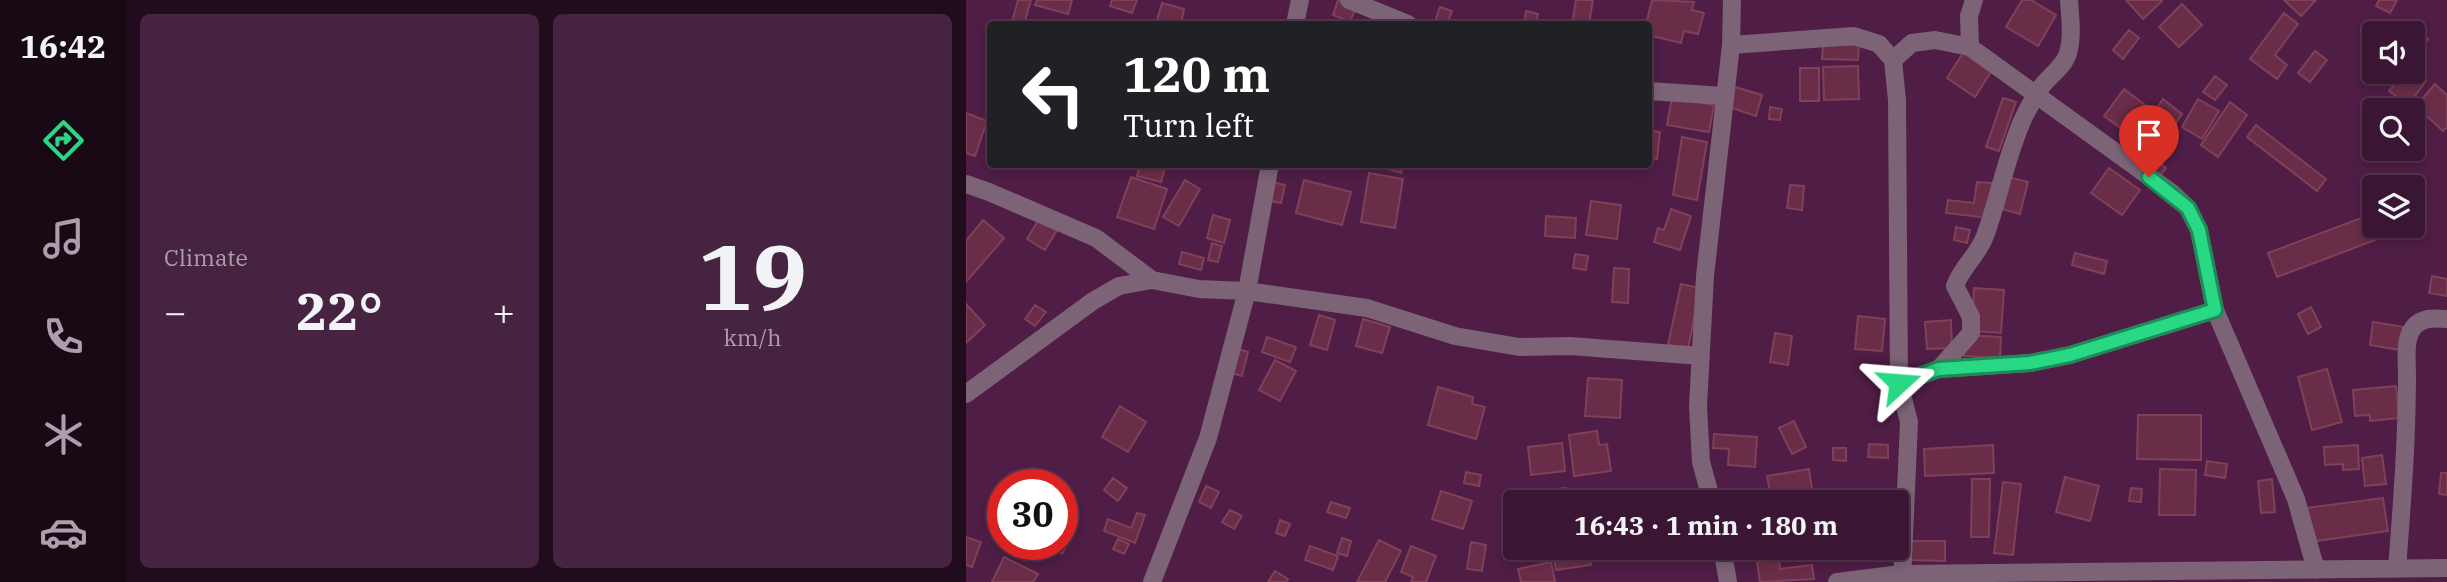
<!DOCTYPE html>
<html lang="en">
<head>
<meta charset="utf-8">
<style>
	:root { --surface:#3b1634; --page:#462340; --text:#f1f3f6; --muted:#ac9fac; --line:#54354f; --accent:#29d885 }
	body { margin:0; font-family:"IBM Plex Serif",serif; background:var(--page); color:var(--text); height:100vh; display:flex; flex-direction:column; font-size:26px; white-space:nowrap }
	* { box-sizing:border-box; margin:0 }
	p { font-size:23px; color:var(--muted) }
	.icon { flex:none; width:38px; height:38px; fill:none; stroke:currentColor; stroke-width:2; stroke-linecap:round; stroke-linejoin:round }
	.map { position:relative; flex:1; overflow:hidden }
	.details { display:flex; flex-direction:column; gap:14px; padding:14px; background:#200c1d; width:840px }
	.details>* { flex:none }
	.top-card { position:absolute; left:21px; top:21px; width:665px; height:147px; border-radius:7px; box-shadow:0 4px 10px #0003,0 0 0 2px var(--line); background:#202124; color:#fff; overflow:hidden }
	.buttons { position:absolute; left:1396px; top:21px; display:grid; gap:14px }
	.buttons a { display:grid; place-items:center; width:63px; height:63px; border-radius:7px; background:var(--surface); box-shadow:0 4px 10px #0003,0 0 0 2px var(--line); font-size:35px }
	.speed { position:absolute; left:21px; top:469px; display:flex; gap:14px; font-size:35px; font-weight:700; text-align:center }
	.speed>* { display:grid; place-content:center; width:91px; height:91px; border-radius:50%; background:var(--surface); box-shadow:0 4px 10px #0003,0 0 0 2px var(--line); line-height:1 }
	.speed .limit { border:10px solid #d22; background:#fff; color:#111 }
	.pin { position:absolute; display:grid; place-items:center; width:60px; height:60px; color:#fff; margin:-72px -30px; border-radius:50% 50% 50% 0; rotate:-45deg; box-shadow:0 0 7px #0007 }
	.pin .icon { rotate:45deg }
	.me { position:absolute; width:77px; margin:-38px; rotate:71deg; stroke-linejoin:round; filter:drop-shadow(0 0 5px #0008) }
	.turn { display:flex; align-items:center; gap:24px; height:147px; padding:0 21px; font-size:32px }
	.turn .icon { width:91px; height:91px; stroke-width:2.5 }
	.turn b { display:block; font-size:49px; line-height:60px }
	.big { font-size:52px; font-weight:700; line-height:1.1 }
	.details .widget { flex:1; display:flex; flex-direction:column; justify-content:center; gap:10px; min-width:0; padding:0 24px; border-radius:10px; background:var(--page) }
	.details .dial { align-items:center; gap:0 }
	.dial b { font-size:91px; line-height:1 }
	.heat { display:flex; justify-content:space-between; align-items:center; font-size:38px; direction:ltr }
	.details .tiles { flex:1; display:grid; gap:14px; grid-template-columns:repeat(2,1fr) }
	.trip { position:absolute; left:537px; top:490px; width:406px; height:70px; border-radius:7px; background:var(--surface); box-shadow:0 4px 10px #0003,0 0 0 2px var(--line); font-weight:700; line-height:70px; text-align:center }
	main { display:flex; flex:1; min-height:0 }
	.tabs { display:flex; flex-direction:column; width:126px; justify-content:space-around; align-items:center; background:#180915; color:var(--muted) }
	.tabs .icon { width:49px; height:49px }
	.tabs .current { color:var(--accent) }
	.tabs b { font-size:32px; color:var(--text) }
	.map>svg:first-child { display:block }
	.building { fill:#6a2d47; stroke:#80405a; stroke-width:2 }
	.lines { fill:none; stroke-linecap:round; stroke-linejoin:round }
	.minor { stroke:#7c6376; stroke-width:18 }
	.route-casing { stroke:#1b8c56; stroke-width:18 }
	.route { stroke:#29d885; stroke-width:12 }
</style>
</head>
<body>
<main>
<nav class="tabs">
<b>16:42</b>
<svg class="icon current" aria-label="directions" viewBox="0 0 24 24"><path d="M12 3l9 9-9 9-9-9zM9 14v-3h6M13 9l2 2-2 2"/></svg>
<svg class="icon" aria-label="music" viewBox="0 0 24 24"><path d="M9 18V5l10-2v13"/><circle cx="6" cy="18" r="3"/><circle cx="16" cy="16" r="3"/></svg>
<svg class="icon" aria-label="phone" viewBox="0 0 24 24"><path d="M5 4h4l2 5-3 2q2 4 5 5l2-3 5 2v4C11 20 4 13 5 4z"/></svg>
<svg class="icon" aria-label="climate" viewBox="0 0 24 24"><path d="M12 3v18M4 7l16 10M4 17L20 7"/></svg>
<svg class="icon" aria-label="car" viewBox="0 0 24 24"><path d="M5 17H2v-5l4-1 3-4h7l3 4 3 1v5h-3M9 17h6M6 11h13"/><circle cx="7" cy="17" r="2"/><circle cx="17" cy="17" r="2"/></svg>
</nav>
<section class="details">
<div class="tiles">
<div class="widget"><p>Climate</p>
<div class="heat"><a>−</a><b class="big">22°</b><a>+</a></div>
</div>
<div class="widget dial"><b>19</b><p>km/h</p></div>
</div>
</section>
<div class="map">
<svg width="1481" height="582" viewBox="0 0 1481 582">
	<rect width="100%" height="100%" fill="#4f1d45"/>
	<path class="building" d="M 52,0 L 65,0 L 58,24 L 46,22 Z
		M 71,0 L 106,0 L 102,14 L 69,5 Z
		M 146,0 L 171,0 L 166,13 L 144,6 Z
		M 372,0 L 390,7 L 384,22 L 367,15 Z
		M 610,0 L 627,0 L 623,24 L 606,24 Z
		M 686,0 L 728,2 L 726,10 L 738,13 L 732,34 L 718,31 L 715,43 L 682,35 L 682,24 L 680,24 Z
		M 1056,0 L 1065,0 L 1090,15 L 1072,46 L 1040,27 Z
		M 1160,0 L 1195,0 L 1196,1 L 1177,19 Z
		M 1318,0 L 1350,0 L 1335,16 Z
		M 1413,0 L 1431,0 L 1424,13 L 1410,6 Z
		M 196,3 L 218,9 L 215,24 L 190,24 Z
		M 1216,4 L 1236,25 L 1213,47 L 1193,27 Z
		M 474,7 L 486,11 L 481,24 L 468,24 Z
		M 560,11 L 572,14 L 570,24 L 558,22 Z
		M 1318,13 L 1332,24 L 1309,55 L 1321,65 L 1311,79 L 1284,59 Z
		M 1163,30 L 1173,38 L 1157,59 L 1147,50 Z
		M 1448,31 L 1462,39 L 1449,61 L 1447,60 Z
		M 857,44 L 893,45 L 892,60 L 856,59 Z
		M 1349,51 L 1361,60 L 1344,82 L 1332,73 Z
		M 997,53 L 1025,72 L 1009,97 L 981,78 Z
		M 892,66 L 893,99 L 858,100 L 857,67 Z
		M 834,68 L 853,68 L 853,101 L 834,101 Z
		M 1438,72 L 1447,72 L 1460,81 L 1442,105 L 1423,91 Z
		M 1249,76 L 1261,85 L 1249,100 L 1237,92 Z
		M 1469,84 L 1481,95 L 1481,127 L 1477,131 L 1450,106 Z
		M 769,87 L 796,95 L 790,116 L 763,107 Z
		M 1158,89 L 1187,111 L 1167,137 L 1138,116 Z
		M 706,97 L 748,105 L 743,132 L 701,125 Z
		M 1037,98 L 1050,102 L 1033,151 L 1020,147 Z
		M 1197,99 L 1216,114 L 1209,124 L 1190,109 Z
		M 1232,99 L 1253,111 L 1236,139 L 1216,127 Z
		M 1264,102 L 1281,115 L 1252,157 L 1235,145 Z
		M 804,107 L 816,109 L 814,120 L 803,119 Z
		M 0,113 L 21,121 L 9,156 L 0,153 Z
		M 1290,125 L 1360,179 L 1351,191 L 1281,137 Z
		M 682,130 L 694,132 L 691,159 L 682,158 Z
		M 716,137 L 741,142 L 731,200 L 707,195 Z
		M 1182,154 L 1200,168 L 1192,179 L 1174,165 Z
		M 174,164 L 200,164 L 195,182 L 171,176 Z
		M 405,164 L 437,164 L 435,173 Z
		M 1143,168 L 1174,190 L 1156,215 L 1125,193 Z
		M 403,173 L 437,179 L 429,228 L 395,222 Z
		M 1034,175 L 1062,182 L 1054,214 L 1025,206 Z
		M 165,177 L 201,189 L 188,229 L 151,217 Z
		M 219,180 L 234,189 L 213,226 L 197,217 Z
		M 298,180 L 319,185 L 315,203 L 294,199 Z
		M 338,180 L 385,192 L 376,225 L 330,213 Z
		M 1011,182 L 1026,183 L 1022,218 L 980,213 L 982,200 L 1008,203 Z
		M 824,185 L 838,186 L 836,210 L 821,208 Z
		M 625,201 L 655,205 L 651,239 L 620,235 Z
		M 705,209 L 725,216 L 714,250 L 688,242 L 692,228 L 698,230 Z
		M 247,215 L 264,220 L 258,243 L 241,238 Z
		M 1403,215 L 1412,239 L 1311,277 L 1302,253 Z
		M 75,216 L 93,227 L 79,250 L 61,239 Z
		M 580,216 L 610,218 L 609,238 L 579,236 Z
		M 17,220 L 38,238 L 0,282 L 0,241 Z
		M 990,227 L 1004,230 L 1001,243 L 988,240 Z
		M 246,243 L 256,246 L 252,262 L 242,260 Z
		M 216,252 L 238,258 L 235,270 L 213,264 Z
		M 1109,253 L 1141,261 L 1138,274 L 1106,265 Z
		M 609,254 L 622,256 L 620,270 L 607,268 Z
		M 648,268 L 663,269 L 662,303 L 646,302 Z
		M 1466,276 L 1481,279 L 1481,296 L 1463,293 Z
		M 715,284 L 734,288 L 722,349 L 702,345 Z
		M 1008,288 L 1038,290 L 1035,333 L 1006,331 Z
		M 0,304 L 19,325 L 0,343 Z
		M 69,305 L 80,312 L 69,326 L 59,319 Z
		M 1345,307 L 1355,327 L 1342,334 L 1332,314 Z
		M 353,315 L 369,320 L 361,350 L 344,345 Z
		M 892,316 L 919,319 L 916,351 L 889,349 Z
		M 397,319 L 424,327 L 416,353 L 390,346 Z
		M 985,320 L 986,348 L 961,349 L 959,322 Z
		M 1407,322 L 1438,327 L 1434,350 L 1404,345 Z
		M 809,333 L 826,336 L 822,365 L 804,362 Z
		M 999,335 L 1035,337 L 1034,358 L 998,356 Z
		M 301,337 L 330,347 L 324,362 L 296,352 Z
		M 272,349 L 282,352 L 276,376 L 265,373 Z
		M 309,360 L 330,371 L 314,401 L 293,390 Z
		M 1361,369 L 1376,422 L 1346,430 L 1332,377 Z
		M 622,378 L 656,380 L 654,418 L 619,416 Z
		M 1430,386 L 1433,418 L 1404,421 L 1404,415 L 1389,416 L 1387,390 Z
		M 472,387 L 507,397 L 506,404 L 519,407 L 510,439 L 462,425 Z
		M 154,406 L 180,422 L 162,452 L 136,437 Z
		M 1172,415 L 1235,415 L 1235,460 L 1171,459 Z
		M 828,421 L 840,447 L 826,454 L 813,428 Z
		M 631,431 L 633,445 L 641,444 L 645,471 L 608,476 L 603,435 Z
		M 748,434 L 791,437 L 789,467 L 762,465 L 763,449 L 747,448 Z
		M 596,443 L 599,471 L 565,475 L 562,447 Z
		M 903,444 L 922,445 L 922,458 L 902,457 Z
		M 1027,445 L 1028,473 L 959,476 L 958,449 Z
		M 1392,445 L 1393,469 L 1377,470 L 1377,464 L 1359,465 L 1358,447 Z
		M 867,448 L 880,448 L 880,461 L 867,460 Z
		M 1416,455 L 1420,484 L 1399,486 L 1396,458 Z
		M 1241,461 L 1261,464 L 1259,478 L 1239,475 Z
		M 843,469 L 848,502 L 806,502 L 801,476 Z
		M 1194,469 L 1230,470 L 1229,515 L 1193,515 Z
		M 500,472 L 515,475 L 513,486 L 498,483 Z
		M 1475,473 L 1481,473 L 1481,495 L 1473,494 Z
		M 1099,477 L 1133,486 L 1124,521 L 1090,512 Z
		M 147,478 L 161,488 L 152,501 L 138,490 Z
		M 1006,479 L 1024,479 L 1023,537 L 1005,537 Z
		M 1306,479 L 1309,512 L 1295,513 L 1292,481 Z
		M 1037,482 L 1055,484 L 1047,555 L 1028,553 Z
		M 240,486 L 253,492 L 245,508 L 233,502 Z
		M 600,488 L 601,502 L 568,502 L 567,491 Z
		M 1165,488 L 1176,489 L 1175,502 L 1163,501 Z
		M 475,491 L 506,501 L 497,529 L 466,519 Z
		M 1417,498 L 1422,531 L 1343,542 L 1339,508 Z
		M 365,502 L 384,508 L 380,518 L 361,512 Z
		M 264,510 L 276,516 L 268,529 L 256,522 Z
		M 171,513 L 179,515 L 169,543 L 138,531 L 142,519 L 165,528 Z
		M 96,520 L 111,528 L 96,554 L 78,544 L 96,544 Z
		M 314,520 L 324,524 L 319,536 L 310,533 Z
		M 0,537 L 15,542 L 6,567 L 0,565 Z
		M 376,538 L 385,541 L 381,556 L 371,553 Z
		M 152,539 L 163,544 L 158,554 L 147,549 Z
		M 413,540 L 435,551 L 419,582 L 391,582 Z
		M 943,541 L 979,541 L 979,561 L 942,560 Z
		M 505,542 L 520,545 L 516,571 L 501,569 Z
		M 344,546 L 372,556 L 367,570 L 339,560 Z
		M 445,546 L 470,556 L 460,582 L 445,582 L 447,577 L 435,572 Z
		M 623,548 L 625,565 L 590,570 L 587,553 Z
		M 38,557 L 72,574 L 67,582 L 26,582 Z
		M 813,559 L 814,569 L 846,565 L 848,579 L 794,582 L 791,562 Z
		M 585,562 L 589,582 L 555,582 L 552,569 Z
		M 309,571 L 322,579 L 320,582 L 302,582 Z"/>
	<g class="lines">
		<path class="minor" d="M 383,0 L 442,24
			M 329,24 L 334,0
			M 765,45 L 888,36 L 913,44 L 927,60 L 931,100 L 933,383 L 943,422 L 936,582
			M 1004,47 L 1003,16 L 1008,0
			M 927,60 L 946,43 L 969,40 L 1004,47 L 1206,193 L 1222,208 L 1233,230 L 1249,310 L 1330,499 L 1350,570
			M 682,91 L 759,96
			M 0,184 L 23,192 L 130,238 L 186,280
			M 973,369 L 1005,333 L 1005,317 L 989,286 C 995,268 1012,255 1019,236 C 1033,198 1040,157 1057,119 C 1062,108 1069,96 1076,86 C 1084,75 1098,67 1102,53 C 1107,36 1104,17 1103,0
			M 933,383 L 973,369 L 1064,363 L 1104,355 L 1249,310
			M 0,394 L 127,301 L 153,286 L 186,280 L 233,289 L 281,291 L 401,308 L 489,336 L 553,347 L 604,346 L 735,356
			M 746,502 L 735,462 L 732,406 L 739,276 L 765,45 L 766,0
			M 756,548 L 762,582
			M 1431,569 C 1436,504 1441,440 1441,375 C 1441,361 1438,340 1447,328 C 1455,317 1469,318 1481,319
			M 186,582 L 242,438 L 281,291 L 304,164
			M 871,582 L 935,574 L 1481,568"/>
	</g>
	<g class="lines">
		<g class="route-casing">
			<path id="route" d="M 933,383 L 973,369 L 1064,363 L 1104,355 L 1249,310 L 1233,230 L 1222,208 L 1183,177"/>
		</g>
		<use href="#route" class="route"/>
	</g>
</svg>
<div class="buttons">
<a><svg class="icon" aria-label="sound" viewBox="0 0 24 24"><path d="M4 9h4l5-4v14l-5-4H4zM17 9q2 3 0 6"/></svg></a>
<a><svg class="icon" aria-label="search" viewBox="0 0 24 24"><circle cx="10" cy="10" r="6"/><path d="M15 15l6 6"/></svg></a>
<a><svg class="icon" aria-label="layers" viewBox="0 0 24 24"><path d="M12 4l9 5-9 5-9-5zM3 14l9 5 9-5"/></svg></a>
</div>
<div class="speed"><div class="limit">30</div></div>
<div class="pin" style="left:1183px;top:177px;background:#d93025"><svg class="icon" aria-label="arrive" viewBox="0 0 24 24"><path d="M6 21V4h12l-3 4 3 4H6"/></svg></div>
<svg class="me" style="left:933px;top:383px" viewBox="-20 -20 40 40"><path d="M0-17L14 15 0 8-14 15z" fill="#29d885" stroke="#fff" stroke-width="4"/></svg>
<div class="trip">16:43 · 1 min · 180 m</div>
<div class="top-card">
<div class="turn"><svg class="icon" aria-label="left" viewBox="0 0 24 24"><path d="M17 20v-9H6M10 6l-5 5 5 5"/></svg><div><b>120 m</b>Turn left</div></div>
</div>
</div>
</main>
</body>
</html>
